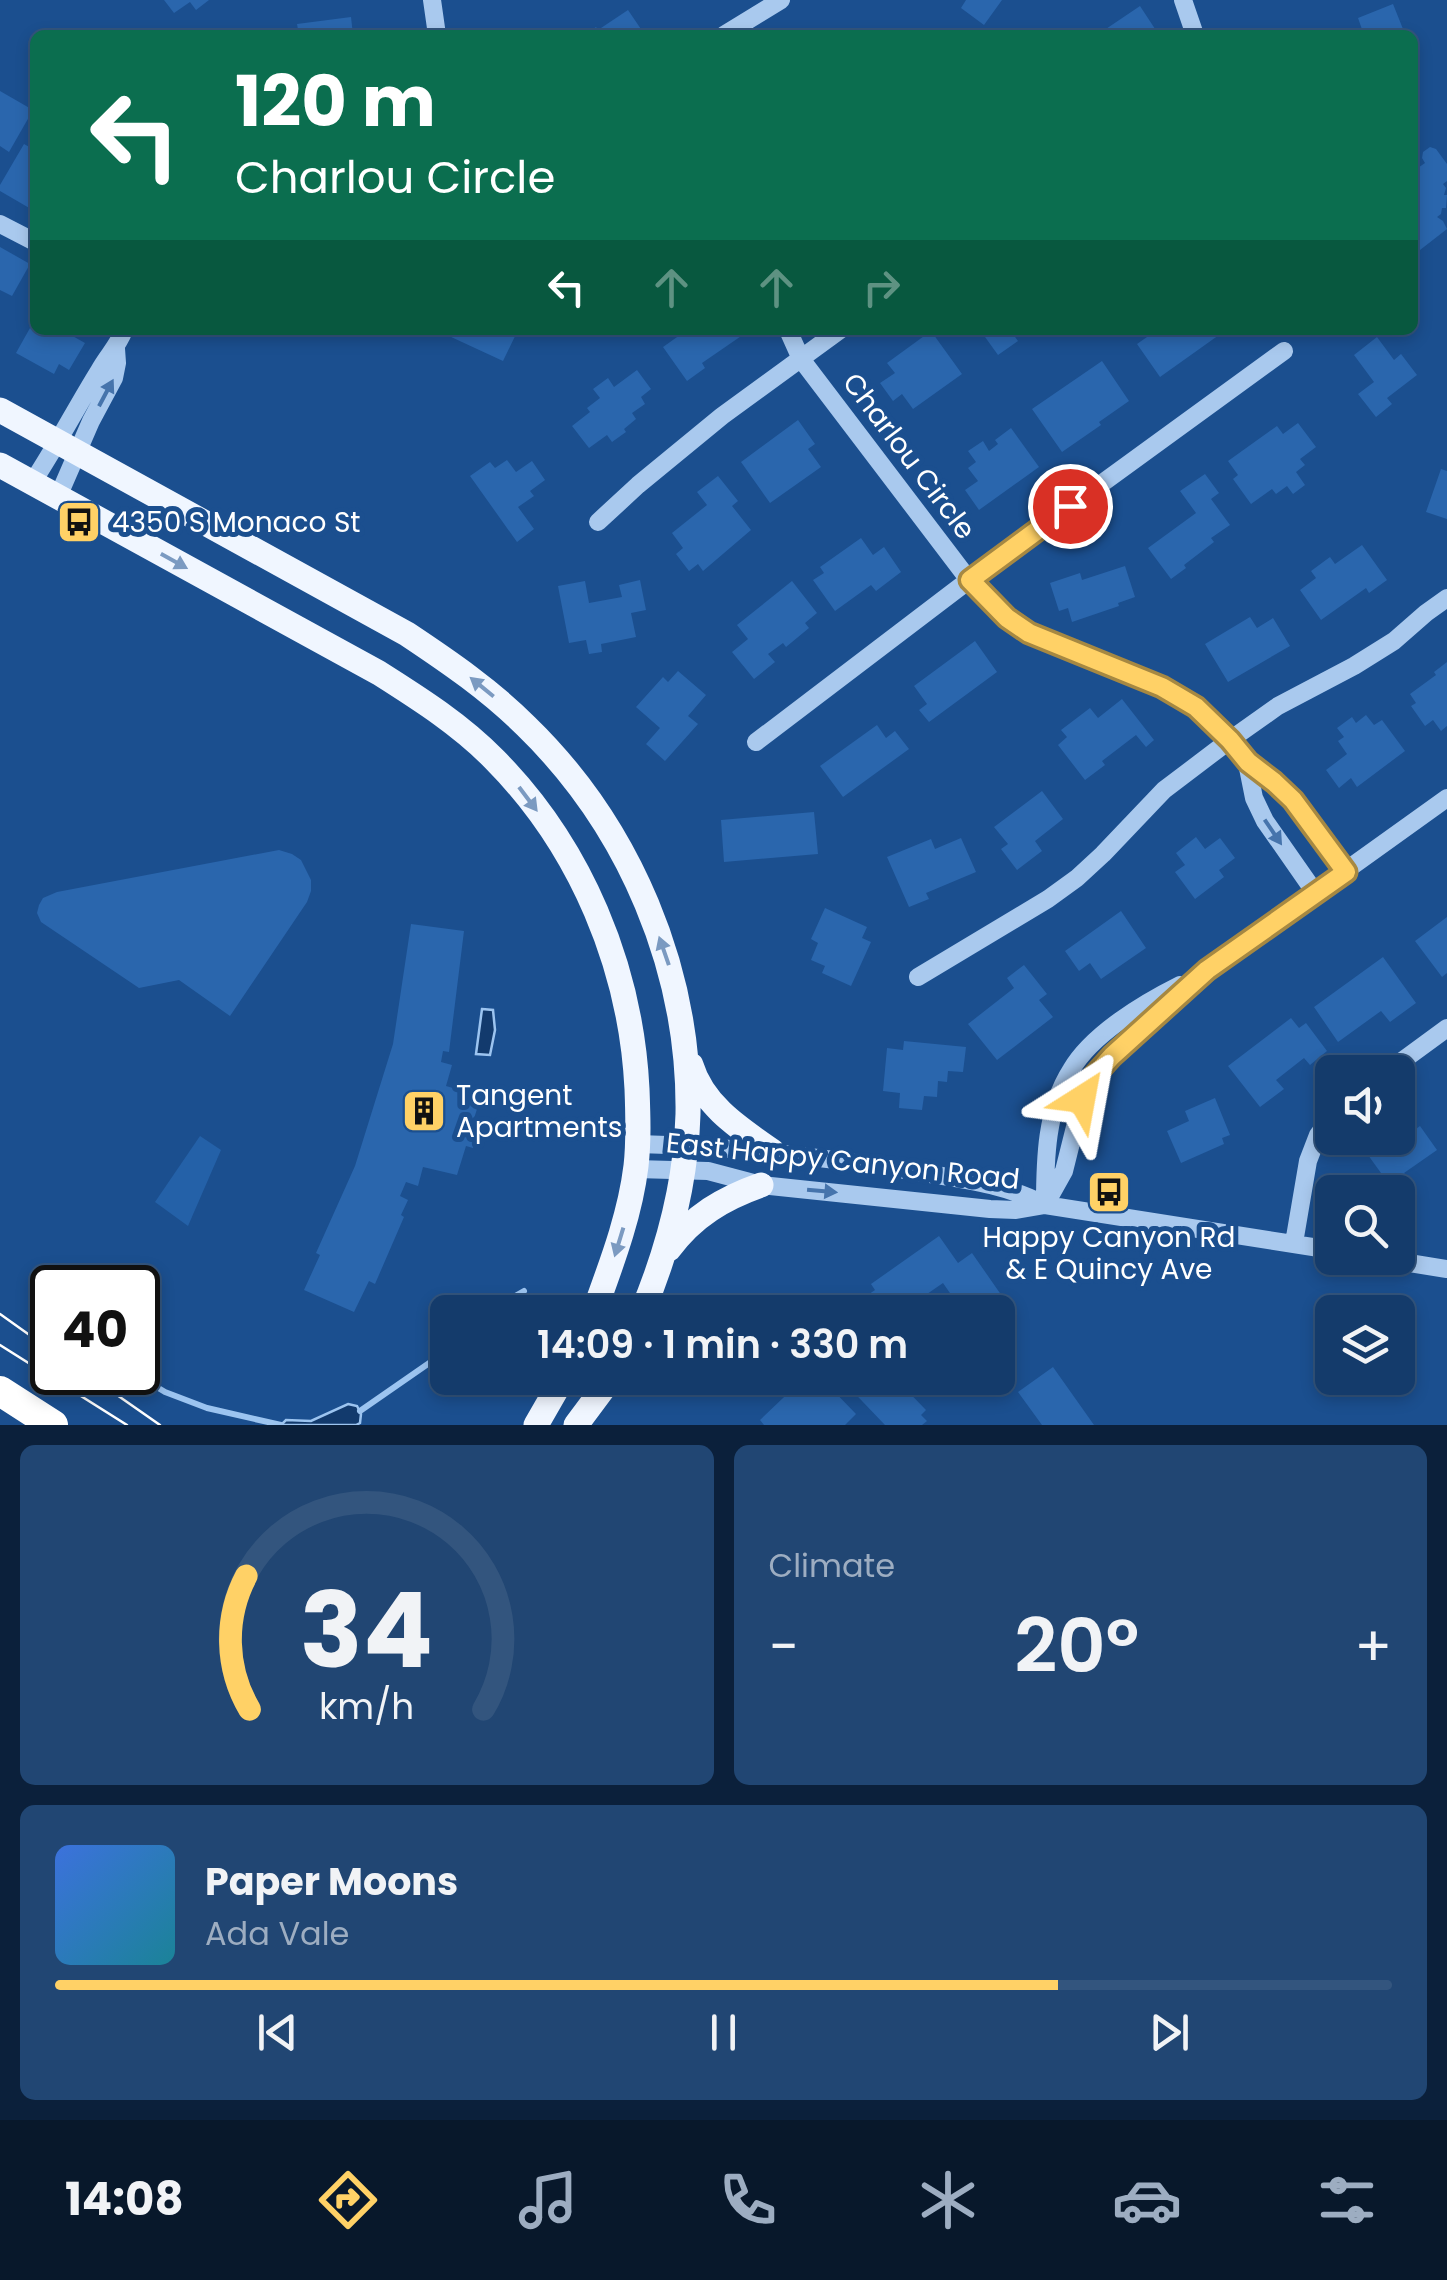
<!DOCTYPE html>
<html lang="en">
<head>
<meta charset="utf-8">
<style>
	:root { --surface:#143b6b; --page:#214673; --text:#f1f3f6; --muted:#9dadc1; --line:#33557e; --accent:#ffd166 }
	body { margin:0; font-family:Poppins,sans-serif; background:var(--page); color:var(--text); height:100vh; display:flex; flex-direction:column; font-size:38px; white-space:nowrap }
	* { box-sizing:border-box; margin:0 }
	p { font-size:32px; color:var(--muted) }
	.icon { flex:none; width:55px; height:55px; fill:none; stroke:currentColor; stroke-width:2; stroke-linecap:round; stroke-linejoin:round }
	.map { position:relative; height:1425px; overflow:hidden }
	.panel { display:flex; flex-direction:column; gap:20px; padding:20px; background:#0b203b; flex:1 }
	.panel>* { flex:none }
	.hud { position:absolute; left:30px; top:30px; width:1388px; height:305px; border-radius:15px; box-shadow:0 5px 15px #0003,0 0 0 2px var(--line); background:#0b6e4f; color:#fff; overflow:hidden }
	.buttons { position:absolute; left:1315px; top:1055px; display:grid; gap:20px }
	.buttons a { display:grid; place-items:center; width:100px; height:100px; border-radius:15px; background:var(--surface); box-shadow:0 5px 15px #0003,0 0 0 2px var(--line); font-size:50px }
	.speed { position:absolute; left:30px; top:1265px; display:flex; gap:20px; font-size:50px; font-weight:700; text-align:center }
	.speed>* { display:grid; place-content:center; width:130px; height:130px; border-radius:50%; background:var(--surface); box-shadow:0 5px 15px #0003,0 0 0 2px var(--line); line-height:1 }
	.speed .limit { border:5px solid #111; border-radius:15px; background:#fff; color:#111 }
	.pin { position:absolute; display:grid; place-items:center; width:85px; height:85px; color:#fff; margin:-42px; border:5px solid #fff; border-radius:50%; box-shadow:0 2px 10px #0007 }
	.me { position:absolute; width:110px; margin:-55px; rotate:34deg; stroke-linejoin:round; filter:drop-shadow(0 0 8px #0008) }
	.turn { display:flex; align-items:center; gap:35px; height:210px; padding:0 40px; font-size:45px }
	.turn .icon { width:130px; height:130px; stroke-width:2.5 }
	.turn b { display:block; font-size:70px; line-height:85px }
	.lanes { display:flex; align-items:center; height:95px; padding:0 40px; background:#0003; justify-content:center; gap:50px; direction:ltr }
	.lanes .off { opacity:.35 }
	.big { font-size:75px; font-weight:600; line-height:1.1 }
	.panel .widget { flex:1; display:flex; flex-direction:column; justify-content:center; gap:15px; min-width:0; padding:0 35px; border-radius:15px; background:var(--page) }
	.panel .dial { align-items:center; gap:0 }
	.dial svg { height:260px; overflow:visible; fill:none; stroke:var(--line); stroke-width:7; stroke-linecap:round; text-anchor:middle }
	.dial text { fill:var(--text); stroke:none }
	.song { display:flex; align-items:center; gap:30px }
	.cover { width:120px; height:120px; border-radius:15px; background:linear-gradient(135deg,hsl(220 70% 55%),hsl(190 70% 35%)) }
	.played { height:10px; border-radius:5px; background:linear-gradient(90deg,var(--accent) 75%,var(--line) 75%) }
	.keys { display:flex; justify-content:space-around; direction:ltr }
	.heat { display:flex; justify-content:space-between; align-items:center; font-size:55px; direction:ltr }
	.panel .tiles { flex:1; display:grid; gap:20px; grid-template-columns:1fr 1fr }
	.widget:last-child { grid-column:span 2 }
	.trip { position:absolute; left:430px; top:1295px; width:585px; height:100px; border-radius:15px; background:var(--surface); box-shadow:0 5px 15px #0003,0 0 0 2px var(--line); font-weight:600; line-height:100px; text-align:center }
	.tab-bar { display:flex; height:160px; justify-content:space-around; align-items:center; background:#08182b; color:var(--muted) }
	.tab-bar .icon { width:70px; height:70px }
	.tab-bar .on { color:var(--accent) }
	.tab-bar b { font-size:45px; color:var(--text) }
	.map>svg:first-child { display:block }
	.green { fill:#2461a8 }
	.water { fill:#123a6d; stroke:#9cc4f0; stroke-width:2.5 }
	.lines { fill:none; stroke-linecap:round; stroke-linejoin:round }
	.stream { stroke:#9cc4f0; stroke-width:6 }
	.building { fill:#2a66ad }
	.minor { stroke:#a9c9ee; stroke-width:18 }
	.major { stroke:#f0f6ff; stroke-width:25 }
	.highway { stroke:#fff; stroke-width:30 }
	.tram { stroke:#fff; stroke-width:2.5 }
	.oneway { fill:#4674ac }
	.oneway2 { fill:#7b9ac1 }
	.route-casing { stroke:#a68842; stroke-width:25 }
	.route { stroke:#ffd166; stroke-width:18 }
	.labels { text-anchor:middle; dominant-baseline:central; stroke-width:10; stroke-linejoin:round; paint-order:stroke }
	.street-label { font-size:28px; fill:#fff; stroke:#1b4f8f }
	.poi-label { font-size:28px; fill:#fff; stroke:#1b4f8f; text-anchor:start }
</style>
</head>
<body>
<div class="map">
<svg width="1447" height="1425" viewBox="0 0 1447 1425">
	<rect width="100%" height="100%" fill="#1b4f8f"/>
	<path class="green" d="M 200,1136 L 221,1150 L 188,1226 L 155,1202 Z"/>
	<path class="water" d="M 482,1009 L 493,1010 L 495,1030 L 490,1055 L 476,1054 Z
		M 348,1404 L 357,1406 L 361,1414 L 360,1423 L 356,1425 L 281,1425 L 286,1420 L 311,1421 Z"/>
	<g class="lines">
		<path class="stream" d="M 488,1312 L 524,1291
			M 132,1372 L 165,1392 L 207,1408 L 281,1425
			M 360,1411 L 448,1350"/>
	</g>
	<path class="building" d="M 164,0 L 209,0 L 196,10 L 190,2 L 174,13 Z
		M 966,0 L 1002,0 L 984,25 L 961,8 Z
		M 1393,4 L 1403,29 L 1388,35 L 1364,35 L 1358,18 Z
		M 1140,6 L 1159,35 L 1097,35 Z
		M 628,10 L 645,35 L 585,35 L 596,27 L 598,30 Z
		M 351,17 L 353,35 L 299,35 L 297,24 Z
		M 0,91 L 33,110 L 9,152 L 0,146 Z
		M 24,144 L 35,150 L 35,203 L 31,209 L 0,191 L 0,185 Z
		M 1430,147 L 1436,149 L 1447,164 L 1447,181 L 1443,184 L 1446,188 L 1444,195 L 1447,195 L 1446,208 L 1442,208 L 1441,214 L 1437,217 L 1443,221 L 1447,229 L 1420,250 L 1412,240 L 1412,172 L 1425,163 L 1422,158 L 1423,152 Z
		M 0,247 L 30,264 L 12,296 L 0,290 Z
		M 35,324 L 35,330 L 62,330 L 85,343 L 69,370 L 59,364 L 54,374 L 16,353 L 30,328 L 32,329 Z
		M 436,330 L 518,330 L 503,361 Z
		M 687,330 L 750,330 L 702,363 L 705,368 L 687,381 L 663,347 Z
		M 980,330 L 1010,330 L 1018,341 L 998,355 Z
		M 1157,330 L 1226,330 L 1160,377 L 1137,344 Z
		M 931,331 L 962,374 L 913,409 L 902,394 L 893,401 L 880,383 L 895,373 L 887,363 Z
		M 1377,337 L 1394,360 L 1401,354 L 1417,375 L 1387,398 L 1392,404 L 1376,417 L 1358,394 L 1374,382 L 1354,355 Z
		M 1102,361 L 1129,401 L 1099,422 L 1101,425 L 1062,452 L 1032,409 Z
		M 637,370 L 651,389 L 641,397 L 645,404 L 632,413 L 636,419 L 624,429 L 626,432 L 612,442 L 607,435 L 589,448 L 572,426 L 590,412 L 587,408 L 600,398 L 593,389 L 608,378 L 614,387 Z
		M 798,420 L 815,444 L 808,449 L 821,467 L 770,503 L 741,462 Z
		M 1298,423 L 1316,447 L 1300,459 L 1305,465 L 1296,472 L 1305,485 L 1293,494 L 1287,486 L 1276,494 L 1272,489 L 1251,504 L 1233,479 L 1238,475 L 1228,461 L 1277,426 L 1283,434 Z
		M 1011,428 L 1039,467 L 979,510 L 965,490 L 978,481 L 968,468 L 976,462 L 968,451 L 983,441 L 989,451 L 998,444 L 995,440 Z
		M 507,460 L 516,472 L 532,461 L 545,480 L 530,491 L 534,496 L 518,507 L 534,529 L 517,542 L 470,476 L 490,462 L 495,468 Z
		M 1441,469 L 1447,471 L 1447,519 L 1426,512 Z
		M 1205,474 L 1219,493 L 1211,499 L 1230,525 L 1211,538 L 1214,542 L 1184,565 L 1186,568 L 1171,579 L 1148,548 L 1196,513 L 1180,491 Z
		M 718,476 L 738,501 L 732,506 L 751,530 L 703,571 L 698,564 L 689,571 L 676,554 L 683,548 L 672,533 L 707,505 L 697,492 Z
		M 861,538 L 873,555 L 884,547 L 901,572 L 876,591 L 871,585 L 835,611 L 813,580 L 824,573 L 820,567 Z
		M 1362,545 L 1387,580 L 1369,593 L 1366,588 L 1321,620 L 1300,590 L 1316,578 L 1311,571 L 1330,557 L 1335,564 Z
		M 1125,566 L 1135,597 L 1118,603 L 1119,606 L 1072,622 L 1068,608 L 1059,611 L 1050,583 L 1080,573 L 1082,580 Z
		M 640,580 L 646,610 L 631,613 L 636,637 L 601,644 L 602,652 L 589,654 L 586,640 L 569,643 L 558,586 L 585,581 L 589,603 L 622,597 L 619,585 Z
		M 792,581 L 817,613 L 805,623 L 809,628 L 786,647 L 783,643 L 768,654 L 775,662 L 754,679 L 732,652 L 748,639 L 737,625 Z
		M 1250,617 L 1257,628 L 1273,618 L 1290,646 L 1228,682 L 1205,644 Z
		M 975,641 L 997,672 L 929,722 L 919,710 L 927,704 L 914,686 Z
		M 1447,662 L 1447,726 L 1441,731 L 1433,720 L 1425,726 L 1411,706 L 1416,703 L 1410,694 L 1436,675 L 1434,672 Z
		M 678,671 L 706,695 L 688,716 L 698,724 L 665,761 L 646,744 L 660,728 L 636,707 L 663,677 L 668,682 Z
		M 1122,699 L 1154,740 L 1146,747 L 1136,735 L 1102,761 L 1105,765 L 1085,780 L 1058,745 L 1067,737 L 1061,730 L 1090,708 L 1098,718 Z
		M 1366,715 L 1374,725 L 1382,720 L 1405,751 L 1357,787 L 1351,778 L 1339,788 L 1326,770 L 1347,754 L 1338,741 L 1344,737 L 1337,728 L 1352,717 L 1356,723 Z
		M 877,725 L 886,738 L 895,731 L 909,749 L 843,797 L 820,766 Z
		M 1042,791 L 1063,819 L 1035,841 L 1042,851 L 1017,870 L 1001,849 L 1008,844 L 994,827 Z
		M 814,812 L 818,854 L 724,862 L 721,820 Z
		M 1196,837 L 1205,849 L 1220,838 L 1235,858 L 1219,870 L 1224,877 L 1195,899 L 1175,872 L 1185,865 L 1176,853 Z
		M 961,838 L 976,872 L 926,893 L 929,899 L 909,907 L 887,857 L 931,839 L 935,849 Z
		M 279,850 L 292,854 L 301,860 L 311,880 L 311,891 L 307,902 L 230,1016 L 179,980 L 139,988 L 41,922 L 37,913 L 39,905 L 43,898 L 57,892 Z
		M 825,908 L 867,927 L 862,938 L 871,942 L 851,986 L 822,973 L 825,966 L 811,960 L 818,943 L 811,939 Z
		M 1121,911 L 1146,948 L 1101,979 L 1090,963 L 1079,971 L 1065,951 Z
		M 1447,917 L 1447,973 L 1442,977 L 1415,941 Z
		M 411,924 L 464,931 L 449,1052 L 443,1051 L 441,1062 L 452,1065 L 446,1086 L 481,1096 L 472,1125 L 479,1127 L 473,1148 L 466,1146 L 457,1175 L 423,1167 L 418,1186 L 406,1182 L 400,1196 L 408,1200 L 401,1215 L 404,1217 L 375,1284 L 369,1281 L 354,1312 L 304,1290 L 320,1255 L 316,1253 L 355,1166 L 393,1044 Z
		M 1383,957 L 1416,1003 L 1390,1022 L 1381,1011 L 1338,1042 L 1314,1007 Z
		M 1024,965 L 1047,994 L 1039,1000 L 1053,1017 L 997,1060 L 968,1024 L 1014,988 L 1007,978 Z
		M 1291,1018 L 1299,1028 L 1306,1023 L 1327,1051 L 1310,1065 L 1304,1058 L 1276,1080 L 1284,1089 L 1260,1107 L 1228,1066 Z
		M 904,1041 L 966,1047 L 963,1072 L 948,1071 L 947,1082 L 938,1081 L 937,1097 L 924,1096 L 922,1110 L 899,1108 L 900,1093 L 883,1091 L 887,1048 L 903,1050 Z
		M 1215,1098 L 1230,1135 L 1222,1138 L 1224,1144 L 1181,1163 L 1167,1131 L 1189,1121 L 1185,1111 Z
		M 1420,1126 L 1437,1150 L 1404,1173 L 1409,1180 L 1394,1191 L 1368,1155 L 1385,1143 L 1389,1148 Z
		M 939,1236 L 958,1263 L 972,1253 L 1011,1309 L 998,1318 L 998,1312 L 963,1312 L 943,1283 L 901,1312 L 843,1312 L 875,1290 L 871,1284 Z
		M 1053,1367 L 1094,1425 L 1042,1425 L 1018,1392 Z
		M 804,1378 L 832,1378 L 826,1383 L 856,1414 L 845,1425 L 764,1425 L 760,1420 Z
		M 840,1378 L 895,1378 L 926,1410 L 921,1415 L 927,1421 L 922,1425 L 885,1425 Z
		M 900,1378 L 930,1378 L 914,1393 Z"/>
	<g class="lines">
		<path class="minor" d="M 432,0 L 437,35
			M 1183,0 L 1195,35
			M 724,35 L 781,0
			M 0,224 L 35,242
			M 788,330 L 801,359 L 969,580 L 1007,618 L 1029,633 L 1162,687 L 1196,707 L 1230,740 L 1247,763 L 1274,781 L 1293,800 L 1346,872
			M 32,483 C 56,447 76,408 99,371 C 107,356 118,346 124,330
			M 58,497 L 91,421 L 114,378 L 117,363 L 116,349
			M 598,522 L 638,485 L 722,416 L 840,330
			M 756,742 L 969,580 L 1284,351
			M 1247,763 L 1254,798 L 1265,821 L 1316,894
			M 918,977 L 1048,899 L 1077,878 L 1103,854 L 1164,790 L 1230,740 L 1278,706 L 1354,666 L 1394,641 L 1426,613 L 1447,598
			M 1387,1072 L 1447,1028
			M 638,1144 C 730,1146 821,1157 912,1171 C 958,1179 1003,1183 1045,1205
			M 636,1169 L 708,1171 L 761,1185 L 990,1209 L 1016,1210 L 1045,1205 L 1332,1250
			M 1045,1205 L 1064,1171 L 1082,1099 L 1094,1076 L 1112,1056 L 1207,970 L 1447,798
			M 1045,1205 C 1045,1160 1046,1109 1071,1070 C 1092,1034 1144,1003 1180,985
			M 1294,1243 L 1308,1161 L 1318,1135 L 1332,1116
			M 1378,1258 L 1447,1269"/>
		<path class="major" d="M 0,410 L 407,634 C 449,662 490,690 526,726 C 630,827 690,970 688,1114 C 686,1182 668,1250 642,1312
			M 0,465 L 379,673 C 420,699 461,725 495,760 C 581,847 631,967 637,1089 C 638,1115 639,1140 636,1166 C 630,1216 611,1265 594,1312
			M 691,1065 C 703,1105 739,1128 772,1151
			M 669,1249 C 693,1216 724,1198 761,1185
			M 536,1425 L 563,1378
			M 576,1425 L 611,1378"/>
		<path class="highway" d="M 0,1391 L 53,1425"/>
		<path class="tram" d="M 0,1314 L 52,1351
			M 0,1345 L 127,1425
			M 84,1372 L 160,1425"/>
	</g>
	<defs><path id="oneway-solid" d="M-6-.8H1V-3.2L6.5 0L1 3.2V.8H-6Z" transform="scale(2.5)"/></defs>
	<g class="oneway">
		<use href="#oneway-solid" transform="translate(106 393) rotate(-62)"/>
		<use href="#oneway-solid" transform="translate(1273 832) rotate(56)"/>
		<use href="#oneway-solid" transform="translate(822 1191) rotate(5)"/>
	</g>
	<g class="oneway2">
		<use href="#oneway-solid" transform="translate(174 561) rotate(29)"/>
		<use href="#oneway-solid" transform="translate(482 687) rotate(-141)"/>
		<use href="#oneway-solid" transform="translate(528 799) rotate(53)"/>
		<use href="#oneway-solid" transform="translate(664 951) rotate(-109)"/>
		<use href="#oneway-solid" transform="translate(619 1242) rotate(107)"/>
	</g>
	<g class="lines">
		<g class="route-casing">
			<path id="route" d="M 1070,506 L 970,580 L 1007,618 L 1029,633 L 1162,687 L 1196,707 L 1230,740 L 1248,762 L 1274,782 L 1293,800 L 1346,872 L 1207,970 L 1112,1056 L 1094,1076 L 1082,1099"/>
		</g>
		<use href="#route" class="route"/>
	</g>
	<defs>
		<g id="bus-square" transform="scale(2.25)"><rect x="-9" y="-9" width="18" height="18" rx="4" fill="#ffd166" stroke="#1b4f8f"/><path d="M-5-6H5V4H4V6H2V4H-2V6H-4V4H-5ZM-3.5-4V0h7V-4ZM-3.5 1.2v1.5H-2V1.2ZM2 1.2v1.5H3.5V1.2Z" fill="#111"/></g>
		<g id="building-square" transform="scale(2.25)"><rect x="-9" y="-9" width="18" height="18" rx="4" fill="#ffd166" stroke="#1b4f8f"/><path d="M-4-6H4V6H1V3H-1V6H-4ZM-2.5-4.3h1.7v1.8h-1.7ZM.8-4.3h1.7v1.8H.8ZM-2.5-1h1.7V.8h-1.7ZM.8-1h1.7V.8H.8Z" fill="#111"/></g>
	</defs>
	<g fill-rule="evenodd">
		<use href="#bus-square" x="79" y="522"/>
		<use href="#building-square" x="424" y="1111"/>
		<use href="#bus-square" x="1109" y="1192"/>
	</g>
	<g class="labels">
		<g class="street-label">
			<text transform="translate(909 456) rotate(53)">Charlou Circle</text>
			<text transform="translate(843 1161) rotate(6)">East Happy Canyon Road</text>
		</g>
		<g class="poi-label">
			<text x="112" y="522">4350 S Monaco St</text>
			<text x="456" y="1095">Tangent<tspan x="456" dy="32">Apartments</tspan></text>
			<text x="1109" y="1237" text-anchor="middle">Happy Canyon Rd<tspan x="1109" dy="32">&amp; E Quincy Ave</tspan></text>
		</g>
	</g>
</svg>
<div class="buttons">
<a><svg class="icon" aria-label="sound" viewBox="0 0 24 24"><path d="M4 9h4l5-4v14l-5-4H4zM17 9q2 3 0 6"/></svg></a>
<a><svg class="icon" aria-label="search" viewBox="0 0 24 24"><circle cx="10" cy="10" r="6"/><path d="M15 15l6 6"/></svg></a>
<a><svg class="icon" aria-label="layers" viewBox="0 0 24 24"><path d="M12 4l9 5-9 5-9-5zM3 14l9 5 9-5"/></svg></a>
</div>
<div class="speed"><div class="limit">40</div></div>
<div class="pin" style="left:1070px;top:506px;background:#d93025"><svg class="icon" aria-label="arrive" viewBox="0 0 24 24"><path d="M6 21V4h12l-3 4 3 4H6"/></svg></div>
<svg class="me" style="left:1082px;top:1099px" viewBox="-20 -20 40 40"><path d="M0-17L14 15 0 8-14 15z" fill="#ffd166" stroke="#fff" stroke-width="4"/></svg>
<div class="trip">14:09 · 1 min · 330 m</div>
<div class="hud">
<div class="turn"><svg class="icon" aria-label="left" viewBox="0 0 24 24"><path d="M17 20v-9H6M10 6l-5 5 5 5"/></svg><div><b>120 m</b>Charlou Circle</div></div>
<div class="lanes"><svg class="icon" aria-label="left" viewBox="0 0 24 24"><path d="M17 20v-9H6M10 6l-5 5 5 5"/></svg><svg class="icon off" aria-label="ahead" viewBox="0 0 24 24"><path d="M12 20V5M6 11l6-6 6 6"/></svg><svg class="icon off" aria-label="ahead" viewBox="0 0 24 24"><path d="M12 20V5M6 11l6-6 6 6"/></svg><svg class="icon off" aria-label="right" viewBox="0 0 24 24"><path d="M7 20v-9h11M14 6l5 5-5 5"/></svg></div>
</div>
</div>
<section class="panel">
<div class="tiles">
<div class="widget dial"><svg viewBox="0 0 100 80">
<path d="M14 69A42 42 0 1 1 86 69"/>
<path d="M14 69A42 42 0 0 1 13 28" stroke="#ffd166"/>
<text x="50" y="56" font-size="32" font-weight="700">34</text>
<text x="50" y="72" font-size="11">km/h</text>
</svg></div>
<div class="widget"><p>Climate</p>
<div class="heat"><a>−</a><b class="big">20°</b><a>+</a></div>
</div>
<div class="widget">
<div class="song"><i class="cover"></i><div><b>Paper Moons</b><p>Ada Vale</p></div></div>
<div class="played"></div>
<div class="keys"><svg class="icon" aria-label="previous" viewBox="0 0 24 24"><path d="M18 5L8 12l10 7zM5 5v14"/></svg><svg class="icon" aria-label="pause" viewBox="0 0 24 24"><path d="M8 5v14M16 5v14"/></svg><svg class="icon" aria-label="next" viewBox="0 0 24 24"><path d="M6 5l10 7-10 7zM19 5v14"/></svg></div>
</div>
</div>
</section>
<nav class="tab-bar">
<b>14:08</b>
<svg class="icon on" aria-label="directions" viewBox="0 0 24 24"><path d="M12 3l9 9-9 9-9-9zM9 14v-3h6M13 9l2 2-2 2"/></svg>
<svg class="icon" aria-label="music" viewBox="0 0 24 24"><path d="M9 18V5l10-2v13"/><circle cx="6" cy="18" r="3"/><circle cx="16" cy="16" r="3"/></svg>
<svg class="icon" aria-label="phone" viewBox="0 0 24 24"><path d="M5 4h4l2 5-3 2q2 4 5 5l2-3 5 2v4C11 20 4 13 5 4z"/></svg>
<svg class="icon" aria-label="climate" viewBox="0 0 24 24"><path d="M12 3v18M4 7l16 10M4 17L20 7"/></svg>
<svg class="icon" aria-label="car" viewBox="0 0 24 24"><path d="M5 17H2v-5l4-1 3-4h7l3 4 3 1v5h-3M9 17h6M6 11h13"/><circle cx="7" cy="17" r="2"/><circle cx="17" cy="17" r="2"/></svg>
<svg class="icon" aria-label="filters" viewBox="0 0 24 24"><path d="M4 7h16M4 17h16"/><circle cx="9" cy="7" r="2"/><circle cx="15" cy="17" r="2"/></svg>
</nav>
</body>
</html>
